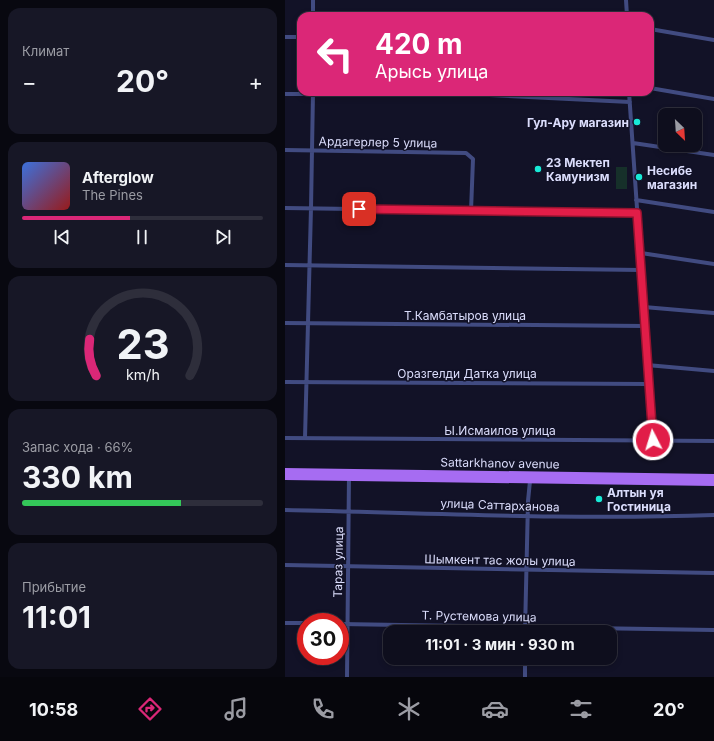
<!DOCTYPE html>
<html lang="ru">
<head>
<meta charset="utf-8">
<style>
	:root { --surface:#0e0e1d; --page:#171726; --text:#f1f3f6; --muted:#9b9ca4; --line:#2e2e3b; --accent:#db2777 }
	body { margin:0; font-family:Inter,sans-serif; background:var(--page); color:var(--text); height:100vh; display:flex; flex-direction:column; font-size:15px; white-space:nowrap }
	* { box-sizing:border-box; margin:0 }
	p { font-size:13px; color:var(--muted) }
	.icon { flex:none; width:22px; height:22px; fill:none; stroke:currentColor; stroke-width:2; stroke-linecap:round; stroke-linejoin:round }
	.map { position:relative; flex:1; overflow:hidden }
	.side { display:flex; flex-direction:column; gap:8px; padding:8px; background:#080810; width:285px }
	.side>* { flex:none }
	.banner { position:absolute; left:12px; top:12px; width:357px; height:84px; border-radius:12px; box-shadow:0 2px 6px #0003,0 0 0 1px var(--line); background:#db2777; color:#fff; overflow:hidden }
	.needle { width:26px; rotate:155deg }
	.controls { position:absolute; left:373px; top:108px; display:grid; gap:8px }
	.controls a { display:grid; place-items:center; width:44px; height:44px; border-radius:8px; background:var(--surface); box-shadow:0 2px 6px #0003,0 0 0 1px var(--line); font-size:20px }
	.speed { position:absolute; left:12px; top:613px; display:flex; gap:8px; font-size:20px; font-weight:700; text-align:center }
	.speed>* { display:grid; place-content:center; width:52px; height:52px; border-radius:50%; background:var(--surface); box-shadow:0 2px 6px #0003,0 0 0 1px var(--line); line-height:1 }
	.speed .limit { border:6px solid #d22; background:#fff; color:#111 }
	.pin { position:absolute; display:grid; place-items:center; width:34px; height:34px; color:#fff; margin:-17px; border-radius:8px; box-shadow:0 2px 6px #0006 }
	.me { position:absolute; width:44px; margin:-22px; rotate:355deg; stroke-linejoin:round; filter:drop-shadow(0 0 3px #0008) }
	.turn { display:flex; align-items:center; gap:14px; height:84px; padding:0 12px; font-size:18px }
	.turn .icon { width:52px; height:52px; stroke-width:2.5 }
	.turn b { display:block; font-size:28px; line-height:34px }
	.big { font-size:30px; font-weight:700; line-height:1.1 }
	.side .card { flex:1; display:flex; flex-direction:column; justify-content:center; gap:6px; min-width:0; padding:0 14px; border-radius:12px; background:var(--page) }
	.side .dial { align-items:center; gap:0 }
	.dial svg { height:104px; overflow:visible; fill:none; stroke:var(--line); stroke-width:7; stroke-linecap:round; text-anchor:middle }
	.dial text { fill:var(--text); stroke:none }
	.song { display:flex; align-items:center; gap:12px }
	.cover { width:48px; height:48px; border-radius:6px; background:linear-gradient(135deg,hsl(220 70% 55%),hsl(0 70% 35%)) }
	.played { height:4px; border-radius:2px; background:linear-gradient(90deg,var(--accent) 45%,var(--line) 45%) }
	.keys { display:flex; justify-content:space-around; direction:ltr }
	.heat { display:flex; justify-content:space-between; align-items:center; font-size:22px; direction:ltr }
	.charge { height:6px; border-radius:3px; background:linear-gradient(90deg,#34c759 66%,var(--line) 0) }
	.trip { position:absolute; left:98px; top:625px; width:234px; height:40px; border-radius:12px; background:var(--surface); box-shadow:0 2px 6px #0003,0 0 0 1px var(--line); font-weight:700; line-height:40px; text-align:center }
	.tabs { display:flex; height:64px; justify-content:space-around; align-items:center; background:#06060c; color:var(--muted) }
	.tabs .icon { width:28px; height:28px }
	.tabs .active { color:var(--accent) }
	.tabs b { font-size:18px; color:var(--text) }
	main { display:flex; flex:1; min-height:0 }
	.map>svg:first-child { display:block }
	.pitch { fill:#16302a }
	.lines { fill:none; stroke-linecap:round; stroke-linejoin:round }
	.street { stroke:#414b81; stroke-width:4 }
	.primary { stroke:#a66cf2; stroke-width:6 }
	.route-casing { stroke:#92132f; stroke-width:10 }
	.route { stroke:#e11d48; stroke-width:7 }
	.poi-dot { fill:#18ead7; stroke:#121227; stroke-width:1.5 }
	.labels { text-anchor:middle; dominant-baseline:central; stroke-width:3; stroke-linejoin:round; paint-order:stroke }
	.poi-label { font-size:12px; font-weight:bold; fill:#dbddfc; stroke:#121227; text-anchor:start }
	.street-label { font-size:12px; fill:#dbddfc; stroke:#121227 }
</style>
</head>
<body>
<main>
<section class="side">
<div class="card"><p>Климат</p>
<div class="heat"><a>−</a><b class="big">20°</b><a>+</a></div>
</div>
<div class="card">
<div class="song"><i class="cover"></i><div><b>Afterglow</b><p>The Pines</p></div></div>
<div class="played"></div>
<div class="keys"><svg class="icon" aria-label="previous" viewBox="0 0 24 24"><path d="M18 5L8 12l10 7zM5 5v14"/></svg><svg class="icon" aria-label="pause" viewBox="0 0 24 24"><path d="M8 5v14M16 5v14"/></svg><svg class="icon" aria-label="next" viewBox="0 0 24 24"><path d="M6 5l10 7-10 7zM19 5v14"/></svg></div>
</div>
<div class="card dial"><svg viewBox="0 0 100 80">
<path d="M14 69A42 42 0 1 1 86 69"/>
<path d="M14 69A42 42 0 0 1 9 41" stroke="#db2777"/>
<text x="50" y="56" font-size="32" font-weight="700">23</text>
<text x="50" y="72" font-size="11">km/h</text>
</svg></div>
<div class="card"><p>Запас хода · 66%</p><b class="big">330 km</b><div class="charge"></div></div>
<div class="card"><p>Прибытие</p><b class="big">11:01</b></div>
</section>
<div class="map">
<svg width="429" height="677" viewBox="0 0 429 677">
	<rect width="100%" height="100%" fill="#121227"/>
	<path class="pitch" d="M 331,167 L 342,167 L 342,189 L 331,189 Z"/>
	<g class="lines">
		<path class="street" d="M 28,0 L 28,16
			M 341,0 L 342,16
			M 365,29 L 429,40
			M 0,37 L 16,37
			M 365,88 L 429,99
			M 344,92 L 368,440
			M 0,94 L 184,94 L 345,102
			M 348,143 L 429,155
			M 0,150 L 181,153 L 188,159 L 186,211
			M 351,200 L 429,212
			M 0,208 L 352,213
			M 356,253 L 429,264
			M 0,265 L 356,270
			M 359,307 L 429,313
			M 0,323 L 359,326
			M 362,365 L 429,371
			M 0,382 L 363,384
			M 0,438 L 429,441
			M 20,438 L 26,208 L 28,92
			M 0,510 C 143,513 286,520 429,515
			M 0,565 L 429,573
			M 0,623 L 21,623
			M 55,624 L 429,630
			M 240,632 L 243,501 L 245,481
			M 240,658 L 240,677
			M 62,677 L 64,475"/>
		<path class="primary" d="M 0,471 L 429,477
			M 0,477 L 429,483"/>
	</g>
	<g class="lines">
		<g class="route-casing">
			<path id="route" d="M 74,209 L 352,213 L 368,440"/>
		</g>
		<use href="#route" class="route"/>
	</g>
	<g class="poi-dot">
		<circle cx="352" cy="122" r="4"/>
		<circle cx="253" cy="169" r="4"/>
		<circle cx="354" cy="177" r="4"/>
		<circle cx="314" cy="499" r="4"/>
	</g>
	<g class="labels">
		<g class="poi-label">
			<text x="344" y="122" text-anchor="end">Гул-Ару магазин</text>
			<text x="261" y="162">23 Мектеп<tspan x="261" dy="14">Камунизм</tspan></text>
			<text x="362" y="170">Несибе<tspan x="362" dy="14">магазин</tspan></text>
			<text x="322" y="492">Алтын уя<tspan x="322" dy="14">Гостиница</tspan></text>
		</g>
		<g class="street-label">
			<text transform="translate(93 142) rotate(1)">Ардагерлер 5 улица</text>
			<text x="180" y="315">Т.Камбатыров улица</text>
			<text x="182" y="373">Оразгелди Датка улица</text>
			<text x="215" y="430">Ы.Исмаилов улица</text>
			<text transform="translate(215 463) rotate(1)">Sattarkhanov avenue</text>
			<text transform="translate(215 505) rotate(2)">улица Саттарханова</text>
			<text transform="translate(215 560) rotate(1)">Шымкент тас жолы улица</text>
			<text transform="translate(53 562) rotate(-89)">Тараз улица</text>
			<text transform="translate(194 616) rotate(1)">Т. Рустемова улица</text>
		</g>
	</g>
</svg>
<div class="controls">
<a><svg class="needle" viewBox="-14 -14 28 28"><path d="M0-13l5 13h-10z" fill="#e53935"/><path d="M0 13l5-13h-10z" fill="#9b9ca4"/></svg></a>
</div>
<div class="speed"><div class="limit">30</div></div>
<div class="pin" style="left:74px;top:209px;background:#d93025"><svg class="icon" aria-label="arrive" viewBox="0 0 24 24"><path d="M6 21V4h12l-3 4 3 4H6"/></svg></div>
<svg class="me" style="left:368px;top:440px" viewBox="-20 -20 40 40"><circle r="17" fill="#e11d48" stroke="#fff" stroke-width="3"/><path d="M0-11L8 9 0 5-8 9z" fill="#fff"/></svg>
<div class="trip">11:01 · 3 мин · 930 m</div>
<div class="banner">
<div class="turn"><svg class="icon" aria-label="left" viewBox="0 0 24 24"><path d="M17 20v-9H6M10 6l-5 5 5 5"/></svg><div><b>420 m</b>Арысь улица</div></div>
</div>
</div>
</main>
<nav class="tabs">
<b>10:58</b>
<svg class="icon active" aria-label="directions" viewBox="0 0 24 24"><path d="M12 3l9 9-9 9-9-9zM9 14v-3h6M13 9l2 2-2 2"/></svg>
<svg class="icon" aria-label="music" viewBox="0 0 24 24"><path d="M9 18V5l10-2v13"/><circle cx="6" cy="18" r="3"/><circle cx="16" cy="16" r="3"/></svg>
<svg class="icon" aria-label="phone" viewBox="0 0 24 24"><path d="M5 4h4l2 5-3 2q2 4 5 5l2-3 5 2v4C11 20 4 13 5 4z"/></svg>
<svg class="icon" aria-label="climate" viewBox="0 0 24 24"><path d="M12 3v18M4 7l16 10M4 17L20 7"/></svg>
<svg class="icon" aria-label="car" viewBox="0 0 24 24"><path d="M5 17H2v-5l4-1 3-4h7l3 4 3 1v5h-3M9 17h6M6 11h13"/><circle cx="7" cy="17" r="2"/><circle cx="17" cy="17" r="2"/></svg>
<svg class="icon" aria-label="filters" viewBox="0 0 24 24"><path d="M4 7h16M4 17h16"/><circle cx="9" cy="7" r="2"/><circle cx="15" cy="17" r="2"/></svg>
<b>20°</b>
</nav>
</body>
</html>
